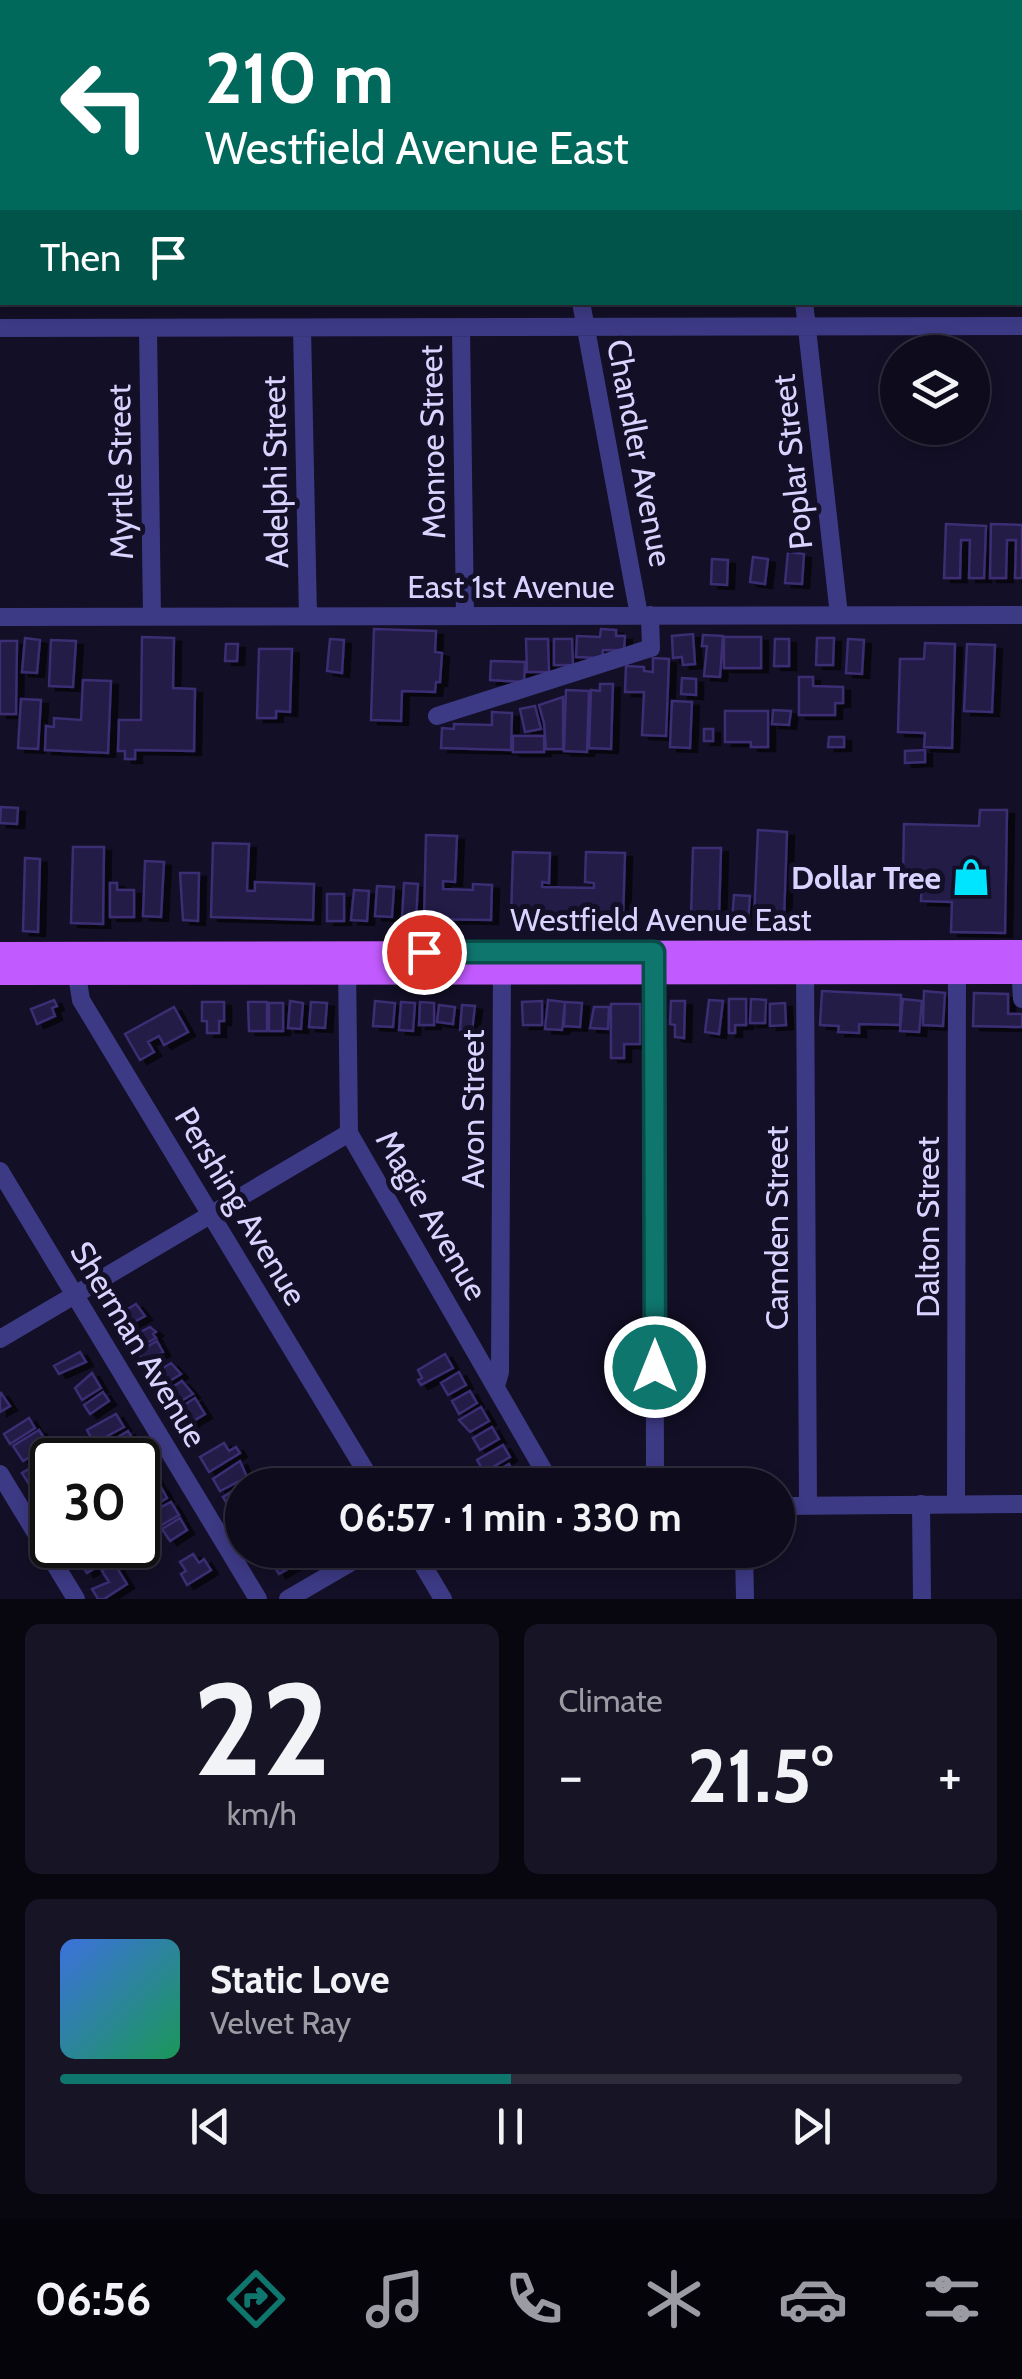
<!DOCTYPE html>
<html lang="en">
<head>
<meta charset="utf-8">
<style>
	:root { --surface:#0e0b1c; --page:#171425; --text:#f1f3f6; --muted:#9b9ba3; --line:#2e2b3b; --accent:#0f766e }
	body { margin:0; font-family:Cabin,sans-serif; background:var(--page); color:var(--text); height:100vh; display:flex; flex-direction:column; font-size:38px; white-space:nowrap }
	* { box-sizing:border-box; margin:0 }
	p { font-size:32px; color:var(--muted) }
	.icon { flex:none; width:55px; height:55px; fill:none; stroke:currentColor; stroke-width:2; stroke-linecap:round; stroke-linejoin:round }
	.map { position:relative; height:1599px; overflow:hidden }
	.details { display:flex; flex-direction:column; gap:25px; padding:25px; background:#08060f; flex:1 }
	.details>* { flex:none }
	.hud { position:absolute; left:0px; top:0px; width:1022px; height:305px; box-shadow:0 5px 15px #0003,0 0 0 2px var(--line); background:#00695c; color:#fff; overflow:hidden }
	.controls { position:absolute; left:880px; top:335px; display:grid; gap:20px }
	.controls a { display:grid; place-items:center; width:110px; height:110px; border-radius:50%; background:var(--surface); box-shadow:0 5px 15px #0003,0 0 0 2px var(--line); font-size:50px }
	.speed { position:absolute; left:30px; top:1438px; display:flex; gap:20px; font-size:50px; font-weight:700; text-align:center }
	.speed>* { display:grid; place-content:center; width:130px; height:130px; border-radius:50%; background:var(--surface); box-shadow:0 5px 15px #0003,0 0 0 2px var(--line); line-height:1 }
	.speed .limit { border:5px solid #111; border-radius:15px; background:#fff; color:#111 }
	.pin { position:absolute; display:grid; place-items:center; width:85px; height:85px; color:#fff; margin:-42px; border:5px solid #fff; border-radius:50%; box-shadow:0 2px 10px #0007 }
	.me { position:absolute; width:110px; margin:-55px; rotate:0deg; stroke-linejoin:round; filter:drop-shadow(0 0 8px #0008) }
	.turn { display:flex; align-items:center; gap:35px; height:210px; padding:0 40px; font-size:45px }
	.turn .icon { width:130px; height:130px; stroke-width:2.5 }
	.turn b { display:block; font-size:70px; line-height:85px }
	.then { display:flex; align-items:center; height:95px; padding:0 40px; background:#0003; gap:20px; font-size:38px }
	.big { font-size:75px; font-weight:700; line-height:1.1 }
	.details .tile { flex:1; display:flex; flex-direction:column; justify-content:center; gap:15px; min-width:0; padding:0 35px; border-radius:15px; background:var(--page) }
	.details .dial { align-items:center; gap:0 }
	.dial b { font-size:130px; line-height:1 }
	.song { display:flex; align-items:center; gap:30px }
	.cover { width:120px; height:120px; border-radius:15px; background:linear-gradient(135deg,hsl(220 70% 55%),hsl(150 70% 35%)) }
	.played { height:10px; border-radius:5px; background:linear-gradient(90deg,var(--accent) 50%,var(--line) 50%) }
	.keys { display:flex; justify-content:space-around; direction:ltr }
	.heat { display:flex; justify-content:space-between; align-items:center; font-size:55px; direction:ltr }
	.details .tiles { flex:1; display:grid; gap:25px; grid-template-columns:1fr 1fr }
	.tile:last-child { grid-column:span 2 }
	.trip { position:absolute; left:225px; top:1468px; width:570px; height:100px; border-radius:50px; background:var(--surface); box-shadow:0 5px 15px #0003,0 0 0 2px var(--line); font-weight:700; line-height:100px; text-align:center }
	.menu { display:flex; height:160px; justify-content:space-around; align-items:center; background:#06040b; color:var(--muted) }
	.menu .icon { width:70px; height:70px }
	.menu .selected { color:var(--accent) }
	.menu b { font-size:45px; color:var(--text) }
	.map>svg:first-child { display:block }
	.building { fill:#241b47; stroke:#3b2d73; stroke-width:2.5; filter:url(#shadow) }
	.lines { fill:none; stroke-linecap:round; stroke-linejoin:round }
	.minor { stroke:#3d3a85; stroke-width:18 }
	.major { stroke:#c25bff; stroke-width:22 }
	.route-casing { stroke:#0a4d48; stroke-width:25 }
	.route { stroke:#0f766e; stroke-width:18 }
	.labels { text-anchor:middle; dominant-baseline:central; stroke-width:10; stroke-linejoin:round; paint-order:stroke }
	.street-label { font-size:32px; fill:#d9d4ff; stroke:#130f26 }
	.poi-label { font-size:32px; font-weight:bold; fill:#d9d4ff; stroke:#130f26; text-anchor:end }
</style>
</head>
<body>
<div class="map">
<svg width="1022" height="1599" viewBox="0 0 1022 1599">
	<defs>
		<filter id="shadow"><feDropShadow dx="7" dy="4" stdDeviation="0" flood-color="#0009"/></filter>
	</defs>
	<rect width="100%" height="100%" fill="#130f26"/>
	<path class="building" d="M 946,524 L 986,526 L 984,578 L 969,578 L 970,540 L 961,540 L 960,578 L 944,578 Z
		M 991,524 L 1022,525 L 1022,578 L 1015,578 L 1016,540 L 1007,540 L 1006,578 L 990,578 Z
		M 788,552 L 804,554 L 802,584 L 785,583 Z
		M 753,557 L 768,559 L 765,584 L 750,582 Z
		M 712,559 L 728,560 L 727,585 L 711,584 Z
		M 374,629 L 436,631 L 435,652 L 442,653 L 440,682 L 436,682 L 435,692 L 402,691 L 401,721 L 371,720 Z
		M 601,629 L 616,630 L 616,636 L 625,636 L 624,650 L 603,650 L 602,658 L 576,657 L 577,636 L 600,637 Z
		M 693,634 L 695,664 L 683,665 L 682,657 L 673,658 L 672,636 Z
		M 703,635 L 723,636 L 720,677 L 704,676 L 707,646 L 702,646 Z
		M 142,637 L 174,638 L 173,688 L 195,689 L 194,751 L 135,750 L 135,759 L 125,759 L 125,751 L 118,751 L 119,720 L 141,720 Z
		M 724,637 L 761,637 L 761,668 L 724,668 Z
		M 25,638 L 40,640 L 37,673 L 22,672 Z
		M 817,638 L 834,638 L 833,665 L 816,665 Z
		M 330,639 L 344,640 L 342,673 L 327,671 Z
		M 526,639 L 548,639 L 549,672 L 527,672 Z
		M 554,639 L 572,639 L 573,665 L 554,665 Z
		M 775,639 L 789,639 L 789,666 L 774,666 Z
		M 848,639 L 864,640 L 862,674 L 846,673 Z
		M 51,640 L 76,641 L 73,687 L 49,686 Z
		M 0,641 L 17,641 L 16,714 L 0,714 Z
		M 925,643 L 955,644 L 952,748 L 924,747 L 925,733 L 898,732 L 900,659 L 924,659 Z
		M 226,644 L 238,644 L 237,661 L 225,661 Z
		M 967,644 L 995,645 L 992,712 L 964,711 Z
		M 259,649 L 292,649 L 290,712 L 276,711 L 276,718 L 257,718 Z
		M 653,658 L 669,659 L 666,736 L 642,735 L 644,692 L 625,692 L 626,666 L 644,667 L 644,671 L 653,672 Z
		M 491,661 L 525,662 L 524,682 L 490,680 Z
		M 799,677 L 813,677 L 813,686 L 843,687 L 843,703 L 835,703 L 835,715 L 799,715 Z
		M 682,678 L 696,679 L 696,695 L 681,694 Z
		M 83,680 L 111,681 L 108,753 L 45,750 L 46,726 L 54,727 L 54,718 L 81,720 Z
		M 600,684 L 613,684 L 611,749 L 589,748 L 591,690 L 600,691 Z
		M 566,690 L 589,691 L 587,752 L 564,751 Z
		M 563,697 L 563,749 L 546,749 L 544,723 L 539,705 Z
		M 21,699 L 41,700 L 38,749 L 18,748 Z
		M 672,701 L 692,702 L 690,748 L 670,747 Z
		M 535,706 L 541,729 L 525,732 L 520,709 Z
		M 773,710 L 791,711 L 789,725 L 772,724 Z
		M 725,711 L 768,711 L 768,747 L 751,747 L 751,742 L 725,742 Z
		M 492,712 L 512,713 L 511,750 L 441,748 L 442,728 L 454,729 L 454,724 L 492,725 Z
		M 704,729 L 713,729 L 713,741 L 704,741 Z
		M 513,736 L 544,736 L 544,752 L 513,752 Z
		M 829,737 L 844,737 L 844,747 L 828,747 Z
		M 925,750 L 925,762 L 905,763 L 905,751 Z
		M 1,807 L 18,808 L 17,824 L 0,823 Z
		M 980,810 L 1007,810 L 1005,933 L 951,932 L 952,902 L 921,901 L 922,877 L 903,877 L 904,824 L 979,826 Z
		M 758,830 L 787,832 L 784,919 L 754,918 Z
		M 426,835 L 457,836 L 455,882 L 443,881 L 443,889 L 473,890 L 473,884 L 492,885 L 491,920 L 424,919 Z
		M 213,843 L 249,844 L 247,891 L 255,891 L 255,882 L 314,884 L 313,920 L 211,917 Z
		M 73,847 L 104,847 L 103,924 L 71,923 Z
		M 693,848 L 721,848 L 719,918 L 691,917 Z
		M 513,852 L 550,853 L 549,883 L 542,882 L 542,887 L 594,888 L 594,883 L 585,882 L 586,852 L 625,853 L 623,920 L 580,919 L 580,923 L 511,919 Z
		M 25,858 L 40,859 L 38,932 L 23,931 Z
		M 145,861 L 164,862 L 161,917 L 143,916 Z
		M 180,873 L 199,873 L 198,921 L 183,920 Z
		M 110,883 L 117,883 L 117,890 L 134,890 L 134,917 L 110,917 Z
		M 404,883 L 418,884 L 416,920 L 402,919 Z
		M 377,886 L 394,887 L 392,917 L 375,916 Z
		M 354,890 L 369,891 L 367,921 L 351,920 Z
		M 327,894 L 344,894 L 344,921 L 327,921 Z
		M 734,895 L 750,896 L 748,921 L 732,920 Z
		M 822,991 L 901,995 L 900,1025 L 859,1024 L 859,1033 L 838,1032 L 839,1026 L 820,1025 Z
		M 924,991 L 945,993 L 943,1026 L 923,1025 Z
		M 974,993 L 1008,994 L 1008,1014 L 1022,1014 L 1022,1027 L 973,1026 Z
		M 729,999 L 746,999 L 746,1025 L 735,1025 L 735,1033 L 729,1033 Z
		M 751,999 L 766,1000 L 765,1023 L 750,1023 Z
		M 903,999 L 922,1001 L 919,1032 L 900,1031 Z
		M 54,1000 L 57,1006 L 52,1008 L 55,1016 L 37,1024 L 31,1009 Z
		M 548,1000 L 565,1002 L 562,1030 L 545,1029 Z
		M 709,1000 L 723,1001 L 719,1034 L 705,1032 Z
		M 290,1001 L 303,1003 L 301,1029 L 288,1028 Z
		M 375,1001 L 395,1003 L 393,1027 L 373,1026 Z
		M 542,1001 L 542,1025 L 523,1025 L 522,1002 Z
		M 671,1001 L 685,1001 L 684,1038 L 675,1037 L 675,1025 L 670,1024 Z
		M 202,1002 L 224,1002 L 224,1021 L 219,1021 L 219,1033 L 207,1033 L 207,1021 L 202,1021 Z
		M 248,1002 L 267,1002 L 267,1031 L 249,1031 Z
		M 311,1002 L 327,1003 L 325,1028 L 309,1027 Z
		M 401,1002 L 415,1003 L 413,1031 L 399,1030 Z
		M 420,1002 L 434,1003 L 434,1025 L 419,1025 Z
		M 565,1002 L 582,1003 L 580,1027 L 564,1026 Z
		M 269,1003 L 283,1003 L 283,1031 L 269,1031 Z
		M 785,1003 L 786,1025 L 770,1026 L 770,1004 Z
		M 611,1004 L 640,1004 L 640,1044 L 624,1044 L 624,1058 L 611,1058 Z
		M 439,1005 L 455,1007 L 453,1024 L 437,1022 Z
		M 462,1005 L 475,1006 L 472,1031 L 460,1030 Z
		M 174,1007 L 188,1032 L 164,1045 L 159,1036 L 148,1042 L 154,1052 L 140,1060 L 125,1034 Z
		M 594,1007 L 609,1007 L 608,1029 L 590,1028 Z
		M 136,1304 L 145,1316 L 121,1329 L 115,1317 Z
		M 150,1327 L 156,1332 L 153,1334 L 156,1338 L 137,1348 L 131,1337 Z
		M 157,1341 L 163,1352 L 144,1362 L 138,1352 Z
		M 80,1352 L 86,1362 L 59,1374 L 54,1366 Z
		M 445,1354 L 453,1368 L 421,1385 L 418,1380 L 422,1378 L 418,1370 Z
		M 171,1363 L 181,1374 L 160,1387 L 152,1375 Z
		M 459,1372 L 466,1385 L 448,1395 L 441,1383 Z
		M 92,1373 L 101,1388 L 82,1400 L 75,1388 Z
		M 182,1381 L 193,1394 L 171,1407 L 163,1393 Z
		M 470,1391 L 477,1403 L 459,1414 L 452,1401 Z
		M 103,1392 L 109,1401 L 90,1414 L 84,1405 Z
		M 1,1393 L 10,1406 L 0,1412 L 0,1394 Z
		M 195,1398 L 205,1414 L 184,1427 L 175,1419 L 178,1417 L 175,1411 Z
		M 481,1407 L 489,1421 L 470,1432 L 459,1420 Z
		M 116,1414 L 124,1427 L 94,1443 L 87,1430 Z
		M 29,1418 L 35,1428 L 10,1444 L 4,1434 Z
		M 492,1427 L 499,1439 L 480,1450 L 473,1438 Z
		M 39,1430 L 49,1446 L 23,1461 L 13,1446 Z
		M 128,1431 L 134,1441 L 113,1454 L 107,1444 Z
		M 134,1442 L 141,1454 L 132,1460 L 122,1460 L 117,1452 Z
		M 224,1443 L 229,1451 L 236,1447 L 240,1453 L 209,1472 L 200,1457 Z
		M 503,1445 L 510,1457 L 484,1472 L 477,1460 Z
		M 142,1456 L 150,1469 L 138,1477 L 135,1460 Z
		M 240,1461 L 247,1477 L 220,1491 L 213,1479 Z
		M 39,1463 L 46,1474 L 29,1484 L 22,1473 Z
		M 509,1464 L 518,1480 L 511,1484 L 509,1482 L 502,1485 L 500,1482 L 492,1485 L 487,1477 Z
		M 152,1472 L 159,1486 L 142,1495 L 138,1480 Z
		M 242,1485 L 242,1506 L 232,1512 L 223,1497 Z
		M 161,1487 L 167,1498 L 150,1508 L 144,1498 Z
		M 52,1489 L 52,1508 L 49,1510 L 40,1497 Z
		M 171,1502 L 179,1515 L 160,1526 L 152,1512 Z
		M 180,1518 L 187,1530 L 170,1541 L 162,1529 Z
		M 101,1545 L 108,1560 L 87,1573 L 80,1563 L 89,1558 L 81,1546 Z
		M 287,1550 L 298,1563 L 279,1574 L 270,1560 Z
		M 193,1554 L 199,1563 L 204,1559 L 211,1570 L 187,1585 L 181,1574 L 186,1571 L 180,1562 Z
		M 114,1563 L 127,1584 L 104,1599 L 98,1599 L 92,1589 L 109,1582 L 102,1571 Z"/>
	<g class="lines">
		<path class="minor" d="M 529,0 L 529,2
			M 767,0 L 768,2
			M 1020,53 L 1022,53
			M 0,54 L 2,54
			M 581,302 L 639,615
			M 804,302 L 839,615
			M 0,328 L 1022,326
			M 148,328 L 152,616
			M 302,328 L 308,616
			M 461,328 L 465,616
			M 0,617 L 1022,615
			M 437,716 L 651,648 L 650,615
			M 347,962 L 349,1133 L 552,1485
			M 654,962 L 655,1485
			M 805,962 L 808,1505
			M 75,963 L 81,1000 L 374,1485
			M 1020,965 L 1022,999
			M 0,1171 L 258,1599
			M 0,1339 L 349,1133
			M 496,1386 L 500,1372 L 502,962
			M 0,1474 L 76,1599
			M 921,1504 L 922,1599
			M 956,1504 L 957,961
			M 778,1506 L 1022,1504
			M 414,1550 L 443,1599
			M 744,1550 L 745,1599
			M 288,1599 L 372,1550"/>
		<path class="major" d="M 0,953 L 1022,951
			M 0,974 L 1022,973"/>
	</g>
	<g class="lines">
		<g class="route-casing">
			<path id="route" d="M 424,952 L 654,952 L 655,1367"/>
		</g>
		<use href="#route" class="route"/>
	</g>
	<defs>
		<g id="shop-bare" transform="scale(3)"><path d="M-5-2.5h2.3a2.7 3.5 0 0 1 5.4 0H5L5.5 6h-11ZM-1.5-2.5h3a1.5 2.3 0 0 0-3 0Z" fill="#00e5ff" stroke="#130f26" stroke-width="2.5" paint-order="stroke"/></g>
	</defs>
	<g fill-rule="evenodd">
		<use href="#shop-bare" x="971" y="877"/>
	</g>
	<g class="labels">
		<g class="street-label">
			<text transform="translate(432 442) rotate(-91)">Monroe Street</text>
			<text transform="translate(640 453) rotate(79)">Chandler Avenue</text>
			<text transform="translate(792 462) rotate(-96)">Poplar Street</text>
			<text transform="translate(120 472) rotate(-91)">Myrtle Street</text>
			<text transform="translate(275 472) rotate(-91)">Adelphi Street</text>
			<text x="511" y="586">East 1st Avenue</text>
			<text x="661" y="919">Westfield Avenue East</text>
			<text transform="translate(472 1109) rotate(-90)">Avon Street</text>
			<text transform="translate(241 1206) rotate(59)">Pershing Avenue</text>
			<text transform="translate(432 1215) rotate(60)">Magie Avenue</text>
			<text transform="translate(927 1227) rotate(-90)">Dalton Street</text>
			<text transform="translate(776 1228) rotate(-90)">Camden Street</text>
			<text transform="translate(139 1344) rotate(59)">Sherman Avenue</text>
		</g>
		<g class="poi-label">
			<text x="941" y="877">Dollar Tree</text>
		</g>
	</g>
</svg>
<div class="controls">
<a><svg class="icon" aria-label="layers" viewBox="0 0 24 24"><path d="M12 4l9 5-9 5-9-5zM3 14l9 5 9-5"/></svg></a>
</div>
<div class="speed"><div class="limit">30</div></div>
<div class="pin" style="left:424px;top:952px;background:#d93025"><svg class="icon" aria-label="arrive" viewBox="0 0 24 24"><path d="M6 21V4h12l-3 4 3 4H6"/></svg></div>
<svg class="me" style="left:655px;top:1367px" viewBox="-20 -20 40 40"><circle r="17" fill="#0f766e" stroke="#fff" stroke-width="3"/><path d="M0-11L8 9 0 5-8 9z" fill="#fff"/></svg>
<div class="trip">06:57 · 1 min · 330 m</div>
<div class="hud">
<div class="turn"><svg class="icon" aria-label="left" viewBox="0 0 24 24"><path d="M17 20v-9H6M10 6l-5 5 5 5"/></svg><div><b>210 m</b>Westfield Avenue East</div></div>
<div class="then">Then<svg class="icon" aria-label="arrive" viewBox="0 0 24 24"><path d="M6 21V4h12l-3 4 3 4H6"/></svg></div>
</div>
</div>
<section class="details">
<div class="tiles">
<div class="tile dial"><b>22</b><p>km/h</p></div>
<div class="tile"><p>Climate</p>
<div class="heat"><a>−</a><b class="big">21.5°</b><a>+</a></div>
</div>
<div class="tile">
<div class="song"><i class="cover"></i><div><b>Static Love</b><p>Velvet Ray</p></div></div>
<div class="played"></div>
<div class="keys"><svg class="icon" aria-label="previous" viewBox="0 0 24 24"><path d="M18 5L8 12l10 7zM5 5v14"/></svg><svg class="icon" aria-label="pause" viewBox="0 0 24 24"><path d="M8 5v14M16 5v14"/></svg><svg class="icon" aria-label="next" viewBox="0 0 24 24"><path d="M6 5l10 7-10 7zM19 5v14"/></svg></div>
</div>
</div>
</section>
<nav class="menu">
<b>06:56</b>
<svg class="icon selected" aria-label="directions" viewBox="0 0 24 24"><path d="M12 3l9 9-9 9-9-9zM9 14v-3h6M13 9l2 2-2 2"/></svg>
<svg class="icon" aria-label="music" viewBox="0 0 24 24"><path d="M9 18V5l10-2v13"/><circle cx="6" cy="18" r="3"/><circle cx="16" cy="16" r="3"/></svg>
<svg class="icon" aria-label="phone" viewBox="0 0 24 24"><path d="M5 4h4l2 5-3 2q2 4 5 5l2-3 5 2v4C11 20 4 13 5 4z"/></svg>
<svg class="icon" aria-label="climate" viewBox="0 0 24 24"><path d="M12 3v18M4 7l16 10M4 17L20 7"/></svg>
<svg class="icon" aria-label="car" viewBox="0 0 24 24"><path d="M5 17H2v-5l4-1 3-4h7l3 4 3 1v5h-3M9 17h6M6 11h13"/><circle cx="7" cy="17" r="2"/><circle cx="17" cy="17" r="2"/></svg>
<svg class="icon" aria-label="filters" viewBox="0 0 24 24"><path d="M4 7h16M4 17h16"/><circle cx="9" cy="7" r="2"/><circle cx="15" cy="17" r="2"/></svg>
</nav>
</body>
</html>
